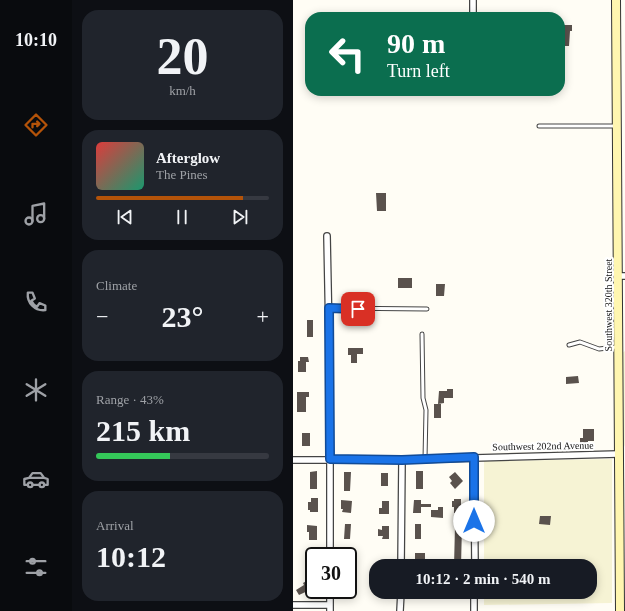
<!DOCTYPE html>
<html lang="en">
<head>
<meta charset="utf-8">
<style>
	:root { --surface:#171b24; --page:#20242c; --text:#f1f3f6; --muted:#9ea1a6; --line:#363941; --accent:#b45309 }
	body { margin:0; font-family:Georgia,serif; background:var(--page); color:var(--text); height:100vh; display:flex; flex-direction:column; font-size:15px; white-space:nowrap }
	* { box-sizing:border-box; margin:0 }
	p { font-size:13px; color:var(--muted) }
	.icon { flex:none; width:22px; height:22px; fill:none; stroke:currentColor; stroke-width:2; stroke-linecap:round; stroke-linejoin:round }
	.map { position:relative; flex:1; overflow:hidden }
	.side { display:flex; flex-direction:column; gap:10px; padding:10px; background:#0d0f14; width:221px }
	.side>* { flex:none }
	.banner { position:absolute; left:12px; top:12px; width:260px; height:84px; border-radius:16px; box-shadow:0 2px 10px #0003; background:#0b6e4f; color:#fff; overflow:hidden }
	.speed { position:absolute; left:12px; top:547px; display:flex; gap:8px; font-size:20px; font-weight:700; text-align:center }
	.speed>* { display:grid; place-content:center; width:52px; height:52px; border-radius:50%; background:var(--surface); box-shadow:0 2px 10px #0003; line-height:1 }
	.speed .limit { border:2px solid #111; border-radius:6px; background:#fff; color:#111 }
	.pin { position:absolute; display:grid; place-items:center; width:34px; height:34px; color:#fff; margin:-17px; border-radius:8px; box-shadow:0 2px 6px #0006 }
	.me { position:absolute; width:44px; margin:-22px; rotate:0deg; stroke-linejoin:round; filter:drop-shadow(0 0 3px #0008) }
	.turn { display:flex; align-items:center; gap:14px; height:84px; padding:0 16px; font-size:18px }
	.turn .icon { width:52px; height:52px; stroke-width:2.5 }
	.turn b { display:block; font-size:28px; line-height:34px }
	.big { font-size:30px; font-weight:600; line-height:1.1 }
	.side .card { flex:1; display:flex; flex-direction:column; justify-content:center; gap:6px; min-width:0; padding:0 14px; border-radius:16px; background:var(--page) }
	.side .dial { align-items:center; gap:0 }
	.dial b { font-size:52px; line-height:1 }
	.song { display:flex; align-items:center; gap:12px }
	.cover { width:48px; height:48px; border-radius:6px; background:linear-gradient(135deg,hsl(0 70% 55%),hsl(160 70% 35%)) }
	.played { height:4px; border-radius:2px; background:linear-gradient(90deg,var(--accent) 85%,var(--line) 85%) }
	.keys { display:flex; justify-content:space-around; direction:ltr }
	.heat { display:flex; justify-content:space-between; align-items:center; font-size:22px; direction:ltr }
	.charge { height:6px; border-radius:3px; background:linear-gradient(90deg,#34c759 43%,var(--line) 0) }
	.trip { position:absolute; left:76px; top:559px; width:228px; height:40px; border-radius:16px; background:var(--surface); box-shadow:0 2px 10px #0003; font-weight:600; line-height:40px; text-align:center }
	main { display:flex; flex:1; min-height:0 }
	.dock { display:flex; flex-direction:column; width:72px; justify-content:space-around; align-items:center; background:#090b0e; color:var(--muted) }
	.dock .icon { width:28px; height:28px }
	.dock .selected { color:var(--accent) }
	.dock b { font-size:18px; color:var(--text) }
	.map>svg:first-child { display:block }
	.farmland { fill:#f6f3d4 }
	.building { fill:#5a524d }
	.lines { fill:none; stroke-linecap:round; stroke-linejoin:round }
	.lane-casing { stroke:#444; stroke-width:5 }
	.street-casing { stroke:#444; stroke-width:8 }
	.secondary-casing { stroke:#333; stroke-width:10 }
	.lane { stroke:#fff; stroke-width:3 }
	.street { stroke:#fff; stroke-width:5.5 }
	.secondary { stroke:#fff6b0; stroke-width:8 }
	.route-casing { stroke:#114b97; stroke-width:10 }
	.route { stroke:#1a73e8; stroke-width:7 }
	.labels { text-anchor:middle; dominant-baseline:central; stroke-width:4; stroke-linejoin:round; paint-order:stroke }
	.street-label { font-size:10px; fill:#111; stroke:#fff }
</style>
</head>
<body>
<main>
<nav class="dock">
<b>10:10</b>
<svg class="icon selected" aria-label="directions" viewBox="0 0 24 24"><path d="M12 3l9 9-9 9-9-9zM9 14v-3h6M13 9l2 2-2 2"/></svg>
<svg class="icon" aria-label="music" viewBox="0 0 24 24"><path d="M9 18V5l10-2v13"/><circle cx="6" cy="18" r="3"/><circle cx="16" cy="16" r="3"/></svg>
<svg class="icon" aria-label="phone" viewBox="0 0 24 24"><path d="M5 4h4l2 5-3 2q2 4 5 5l2-3 5 2v4C11 20 4 13 5 4z"/></svg>
<svg class="icon" aria-label="climate" viewBox="0 0 24 24"><path d="M12 3v18M4 7l16 10M4 17L20 7"/></svg>
<svg class="icon" aria-label="car" viewBox="0 0 24 24"><path d="M5 17H2v-5l4-1 3-4h7l3 4 3 1v5h-3M9 17h6M6 11h13"/><circle cx="7" cy="17" r="2"/><circle cx="17" cy="17" r="2"/></svg>
<svg class="icon" aria-label="filters" viewBox="0 0 24 24"><path d="M4 7h16M4 17h16"/><circle cx="9" cy="7" r="2"/><circle cx="15" cy="17" r="2"/></svg>
</nav>
<section class="side">
<div class="card dial"><b>20</b><p>km/h</p></div>
<div class="card">
<div class="song"><i class="cover"></i><div><b>Afterglow</b><p>The Pines</p></div></div>
<div class="played"></div>
<div class="keys"><svg class="icon" aria-label="previous" viewBox="0 0 24 24"><path d="M18 5L8 12l10 7zM5 5v14"/></svg><svg class="icon" aria-label="pause" viewBox="0 0 24 24"><path d="M8 5v14M16 5v14"/></svg><svg class="icon" aria-label="next" viewBox="0 0 24 24"><path d="M6 5l10 7-10 7zM19 5v14"/></svg></div>
</div>
<div class="card"><p>Climate</p>
<div class="heat"><a>−</a><b class="big">23°</b><a>+</a></div>
</div>
<div class="card"><p>Range · 43%</p><b class="big">215 km</b><div class="charge"></div></div>
<div class="card"><p>Arrival</p><b class="big">10:12</b></div>
</section>
<div class="map">
<svg width="332" height="611" viewBox="0 0 332 611">
	<rect width="100%" height="100%" fill="#fffdf5"/>
	<path class="farmland" d="M 332,351 L 332,447 L 329,441 L 329,353 Z
		M 319,459 L 319,603 L 191,605 L 191,592 L 297,592 L 297,566 L 191,566 L 191,461 Z"/>
	<path class="building" d="M 267,25 L 279,25 L 279,31 L 277,31 L 276,46 L 272,46 L 272,59 L 267,59 Z
		M 83,193 L 93,193 L 93,211 L 84,211 Z
		M 105,278 L 119,278 L 119,288 L 105,288 Z
		M 143,284 L 152,284 L 151,296 L 143,296 Z
		M 14,320 L 20,320 L 20,337 L 14,337 Z
		M 55,348 L 70,348 L 70,354 L 64,354 L 64,363 L 58,363 L 58,355 L 55,355 Z
		M 7,357 L 15,357 L 16,362 L 13,362 L 13,372 L 5,372 L 5,361 L 7,361 Z
		M 285,376 L 286,383 L 273,384 L 273,377 Z
		M 154,389 L 160,389 L 160,398 L 151,398 L 151,403 L 145,404 L 146,391 L 154,391 Z
		M 4,392 L 16,392 L 16,397 L 13,397 L 13,412 L 4,412 Z
		M 141,404 L 148,404 L 148,418 L 141,418 Z
		M 290,429 L 301,429 L 301,441 L 295,441 L 295,443 L 287,443 L 287,438 L 290,438 Z
		M 9,433 L 17,433 L 17,446 L 9,446 Z
		M 24,471 L 24,489 L 17,489 L 17,472 Z
		M 123,471 L 130,471 L 130,489 L 123,489 Z
		M 51,472 L 58,472 L 57,491 L 51,491 Z
		M 162,472 L 170,481 L 162,489 L 157,483 L 159,481 L 156,477 Z
		M 88,473 L 95,473 L 95,486 L 88,486 Z
		M 18,498 L 25,498 L 25,512 L 17,512 L 17,510 L 15,510 L 15,502 L 18,502 Z
		M 161,499 L 168,499 L 168,513 L 161,513 L 161,507 L 159,507 L 159,501 L 161,501 Z
		M 48,500 L 59,501 L 58,513 L 49,512 L 50,509 L 48,509 Z
		M 121,500 L 128,500 L 128,504 L 138,504 L 138,507 L 128,507 L 128,513 L 120,513 Z
		M 89,501 L 96,501 L 96,514 L 86,514 L 86,508 L 89,508 Z
		M 145,507 L 150,507 L 150,518 L 138,517 L 138,510 L 145,510 Z
		M 247,516 L 258,516 L 257,525 L 246,524 Z
		M 52,524 L 58,524 L 57,539 L 51,539 Z
		M 122,524 L 128,524 L 128,539 L 122,539 Z
		M 14,525 L 24,526 L 24,540 L 16,540 L 16,532 L 14,532 Z
		M 89,526 L 96,526 L 96,539 L 89,539 L 90,536 L 85,536 L 85,529 L 89,530 Z
		M 162,526 L 169,526 L 168,566 L 161,566 Z
		M 16,551 L 23,552 L 23,556 L 21,556 L 21,571 L 16,571 L 16,563 L 13,563 L 14,558 L 16,558 Z
		M 122,553 L 132,553 L 132,566 L 122,566 Z
		M 17,579 L 19,581 L 21,580 L 21,588 L 6,595 L 3,590 L 11,585 L 10,583 Z"/>
	<g class="lines">
		<g class="lane-casing">
			<path id="lane" d="M 246,126 L 322,126
				M 36,308 L 134,309
				M 129,334 L 130,398 L 133,410 L 132,459
				M 276,345 L 287,342 L 306,349 L 323,347"/>
		</g>
		<g class="street-casing">
			<path id="street" d="M 180,17 L 180,0
				M 34,236 L 37,387 L 37,556
				M 325,276 L 332,276
				M 181,457 L 182,566
				M 0,460 L 109,460 L 325,454
				M 108,566 L 109,460
				M 37,590 L 37,611
				M 0,605 L 37,605
				M 107,611 L 108,592
				M 181,611 L 181,592"/>
		</g>
		<g class="secondary-casing">
			<path id="secondary" d="M 323,0 L 327,611"/>
		</g>
		<use href="#lane" class="lane"/>
		<use href="#street" class="street"/>
		<use href="#secondary" class="secondary"/>
	</g>
	<g class="lines">
		<g class="route-casing">
			<path id="route" d="M 65,309 L 36,308 L 37,459 L 109,460 L 181,457 L 181,521"/>
		</g>
		<use href="#route" class="route"/>
	</g>
	<g class="labels">
		<g class="street-label">
			<text transform="translate(315 305) rotate(-90)">Southwest 320th Street</text>
			<text transform="translate(250 446) rotate(-1)">Southwest 202nd Avenue</text>
		</g>
	</g>
</svg>
<div class="speed"><div class="limit">30</div></div>
<div class="pin" style="left:65px;top:309px;background:#d93025"><svg class="icon" aria-label="arrive" viewBox="0 0 24 24"><path d="M6 21V4h12l-3 4 3 4H6"/></svg></div>
<svg class="me" style="left:181px;top:521px" viewBox="-20 -20 40 40"><circle r="19" fill="#fff"/><path d="M0-13L10 11 0 6-10 11z" fill="#1a73e8"/></svg>
<div class="trip">10:12 · 2 min · 540 m</div>
<div class="banner">
<div class="turn"><svg class="icon" aria-label="left" viewBox="0 0 24 24"><path d="M17 20v-9H6M10 6l-5 5 5 5"/></svg><div><b>90 m</b>Turn left</div></div>
</div>
</div>
</main>
</body>
</html>
